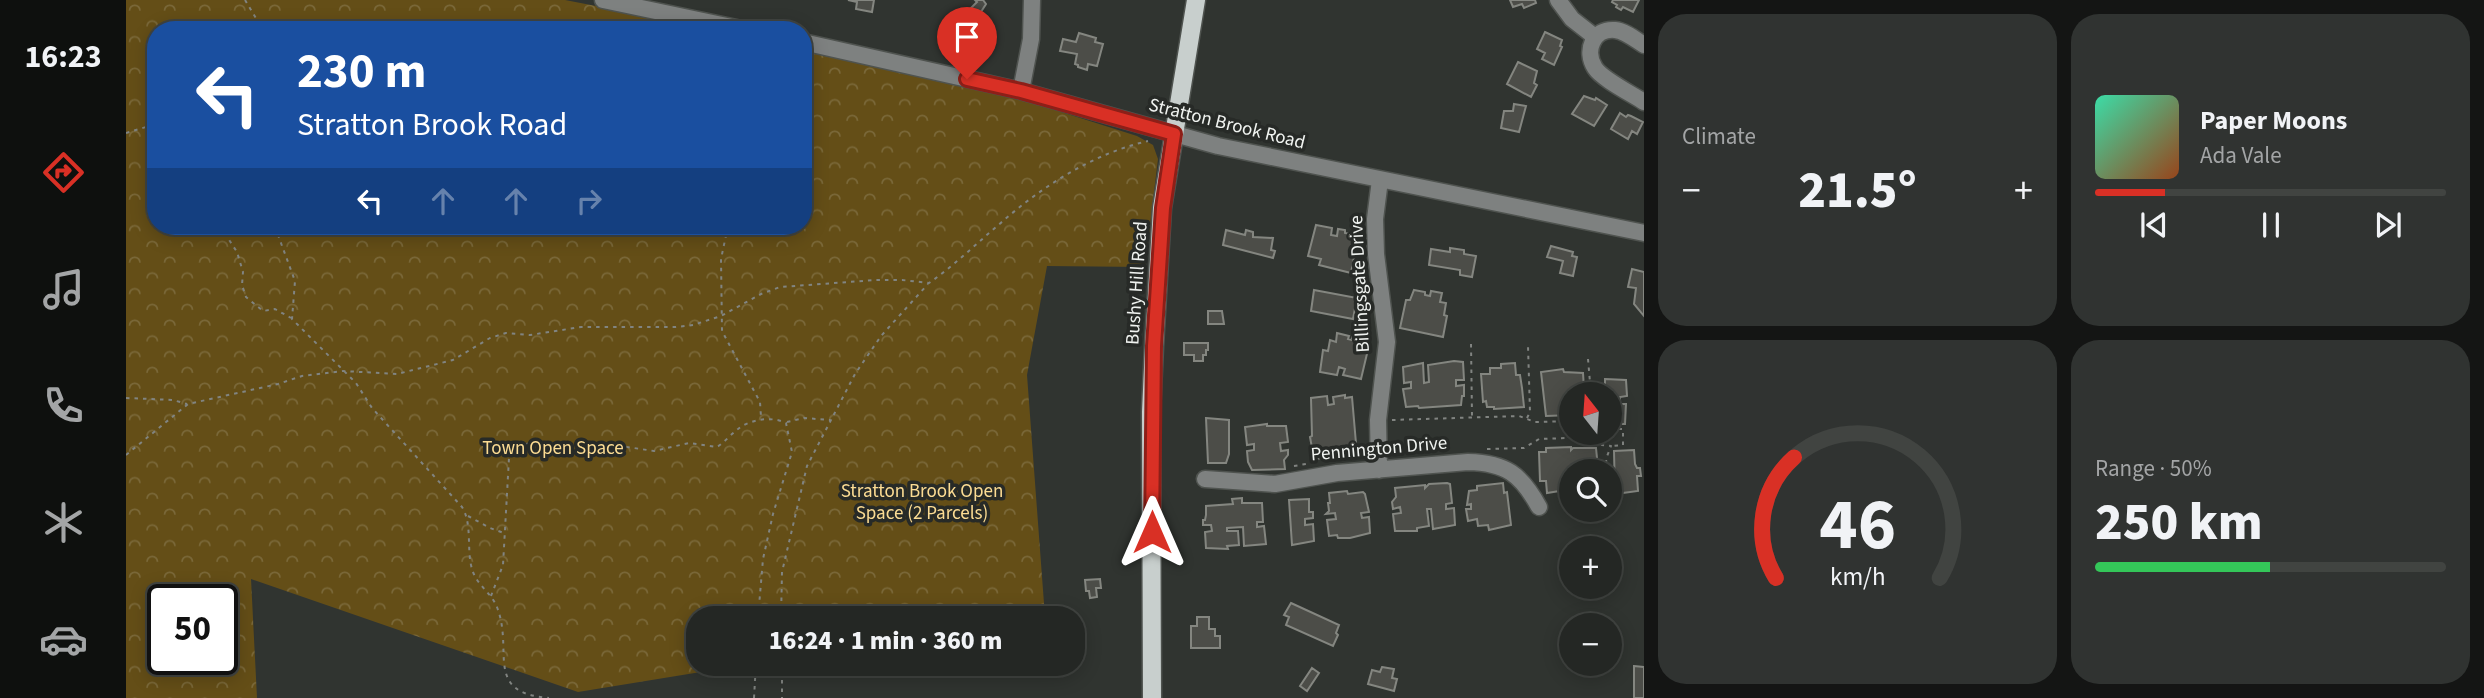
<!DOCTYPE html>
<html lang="en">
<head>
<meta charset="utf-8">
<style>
	:root { --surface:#242724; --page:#303331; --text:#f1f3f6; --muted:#a3a5a6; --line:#414441; --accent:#d93025 }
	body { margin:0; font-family:"Source Sans 3",sans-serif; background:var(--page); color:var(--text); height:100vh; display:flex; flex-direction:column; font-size:26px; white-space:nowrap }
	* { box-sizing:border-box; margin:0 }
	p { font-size:23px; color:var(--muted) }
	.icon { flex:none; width:38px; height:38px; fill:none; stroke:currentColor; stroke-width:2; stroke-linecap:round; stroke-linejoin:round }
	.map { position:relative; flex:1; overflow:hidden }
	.panel { display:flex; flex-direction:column; gap:14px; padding:14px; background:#141514; width:840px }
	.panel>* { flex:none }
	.top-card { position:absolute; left:21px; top:21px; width:665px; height:214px; border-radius:28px; box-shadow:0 4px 18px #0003,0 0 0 2px var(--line); background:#1a4fa0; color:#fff; overflow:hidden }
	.needle { width:46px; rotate:343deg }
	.buttons { position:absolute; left:1433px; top:382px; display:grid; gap:14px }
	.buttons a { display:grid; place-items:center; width:63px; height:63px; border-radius:50%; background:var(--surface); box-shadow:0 4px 18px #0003,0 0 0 2px var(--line); font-size:35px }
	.speed { position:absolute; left:21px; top:584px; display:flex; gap:14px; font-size:35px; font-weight:700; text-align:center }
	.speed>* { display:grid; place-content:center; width:91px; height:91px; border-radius:50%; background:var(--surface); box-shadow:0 4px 18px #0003,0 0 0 2px var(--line); line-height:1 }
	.speed .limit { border:4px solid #111; border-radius:10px; background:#fff; color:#111 }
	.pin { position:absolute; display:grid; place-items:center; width:60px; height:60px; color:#fff; margin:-72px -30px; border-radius:50% 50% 50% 0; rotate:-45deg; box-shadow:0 0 7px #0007 }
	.pin .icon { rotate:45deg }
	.me { position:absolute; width:77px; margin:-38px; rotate:0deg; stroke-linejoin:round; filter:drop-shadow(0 0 5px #0008) }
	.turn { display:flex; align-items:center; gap:24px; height:147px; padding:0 35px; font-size:32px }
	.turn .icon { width:91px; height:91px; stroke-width:2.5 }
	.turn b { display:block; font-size:49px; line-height:60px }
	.lanes { display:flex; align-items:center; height:66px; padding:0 35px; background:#0003; justify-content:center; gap:35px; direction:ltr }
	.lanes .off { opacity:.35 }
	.big { font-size:52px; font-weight:800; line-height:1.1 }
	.panel .widget { flex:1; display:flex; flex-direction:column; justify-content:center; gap:10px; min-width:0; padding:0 24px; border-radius:28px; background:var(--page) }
	.panel .dial { align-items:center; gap:0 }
	.dial svg { height:182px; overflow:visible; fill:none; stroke:var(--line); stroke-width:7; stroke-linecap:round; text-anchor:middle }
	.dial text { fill:var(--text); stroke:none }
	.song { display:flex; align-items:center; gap:21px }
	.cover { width:84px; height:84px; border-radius:10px; background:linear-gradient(135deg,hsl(160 70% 55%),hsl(20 70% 35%)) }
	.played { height:7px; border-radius:4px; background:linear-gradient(90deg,var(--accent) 20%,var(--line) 20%) }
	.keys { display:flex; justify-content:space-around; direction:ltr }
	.heat { display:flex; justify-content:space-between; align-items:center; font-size:38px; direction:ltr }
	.charge { height:10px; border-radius:5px; background:linear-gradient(90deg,#34c759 50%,var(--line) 0) }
	.panel .tiles { flex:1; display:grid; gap:14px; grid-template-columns:repeat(2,1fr) }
	.trip { position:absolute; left:560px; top:606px; width:399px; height:70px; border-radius:28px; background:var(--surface); box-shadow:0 4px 18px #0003,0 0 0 2px var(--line); font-weight:800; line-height:70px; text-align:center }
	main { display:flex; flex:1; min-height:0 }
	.tab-bar { display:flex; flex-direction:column; width:126px; justify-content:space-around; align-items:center; background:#0e100e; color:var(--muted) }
	.tab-bar .icon { width:49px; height:49px }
	.tab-bar .active { color:var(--accent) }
	.tab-bar b { font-size:32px; color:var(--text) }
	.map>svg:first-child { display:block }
	.park { fill:url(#park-crowns); fill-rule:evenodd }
	.building { fill:#4c4d48; stroke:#848680; stroke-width:2 }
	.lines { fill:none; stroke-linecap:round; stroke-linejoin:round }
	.minor-casing { stroke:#4f534f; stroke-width:19 }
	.major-casing { stroke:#4f534f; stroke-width:21 }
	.path { stroke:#818481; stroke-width:2; stroke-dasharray:3.5 5; stroke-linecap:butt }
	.minor { stroke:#7e8180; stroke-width:16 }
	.major { stroke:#c8cfcd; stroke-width:18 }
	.route-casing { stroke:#8d1f18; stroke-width:18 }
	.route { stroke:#d93025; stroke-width:12 }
	.labels { text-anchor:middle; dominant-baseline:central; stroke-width:7; stroke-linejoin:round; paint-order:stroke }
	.street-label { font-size:19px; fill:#f0f3f0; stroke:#272a27 }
	.park-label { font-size:19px; fill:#fcdc93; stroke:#272a27 }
</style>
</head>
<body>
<main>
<nav class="tab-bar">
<b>16:23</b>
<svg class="icon active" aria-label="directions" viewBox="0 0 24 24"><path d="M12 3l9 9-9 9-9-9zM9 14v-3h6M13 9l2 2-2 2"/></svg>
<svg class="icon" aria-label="music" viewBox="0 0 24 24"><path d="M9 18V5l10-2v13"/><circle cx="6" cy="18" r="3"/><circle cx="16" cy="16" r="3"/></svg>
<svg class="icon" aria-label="phone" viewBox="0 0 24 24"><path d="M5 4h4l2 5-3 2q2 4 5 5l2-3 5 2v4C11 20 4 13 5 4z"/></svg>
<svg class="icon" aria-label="climate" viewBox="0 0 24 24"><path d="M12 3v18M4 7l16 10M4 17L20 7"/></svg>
<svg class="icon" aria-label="car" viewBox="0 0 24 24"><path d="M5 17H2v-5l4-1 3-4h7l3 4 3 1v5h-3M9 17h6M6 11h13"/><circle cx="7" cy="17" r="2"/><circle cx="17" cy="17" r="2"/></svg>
</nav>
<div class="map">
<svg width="1518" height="698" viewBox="0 0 1518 698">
	<defs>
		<pattern id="park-crowns" width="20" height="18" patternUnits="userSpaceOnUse" patternTransform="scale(1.75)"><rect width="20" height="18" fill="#644e17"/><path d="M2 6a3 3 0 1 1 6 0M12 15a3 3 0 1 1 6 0" fill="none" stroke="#7a6839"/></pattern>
	</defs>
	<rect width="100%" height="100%" fill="#303430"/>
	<path class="park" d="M 0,0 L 439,0 L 594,30 L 30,30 L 30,226 L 677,226 L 677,48 L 907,103 L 1011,136 L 1027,145 L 1032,159 L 1019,267 L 921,266 L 901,375 L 919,617 L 572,618 L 572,663 L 630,663 L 452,692 L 125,579 L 131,698 L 0,698 ZM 37,600 L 96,600 L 96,660 L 37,660 Z"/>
	<path class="building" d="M 722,0 L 748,0 L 746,12 L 730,9 L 731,2 Z
		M 849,0 L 857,0 L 860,4 L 853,15 L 860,21 L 856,27 L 862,32 L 854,40 L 838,24 L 843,18 L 841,12 L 851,2 Z
		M 1384,0 L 1409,0 L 1410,3 L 1398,8 L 1396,4 L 1387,7 Z
		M 1487,0 L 1513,0 L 1507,12 L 1497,7 L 1495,10 L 1490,7 L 1491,5 L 1486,2 Z
		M 1419,32 L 1436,40 L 1434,46 L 1436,47 L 1428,65 L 1416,59 L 1419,53 L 1411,49 Z
		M 953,33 L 970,38 L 969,42 L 977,44 L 971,66 L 962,64 L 961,70 L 952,67 L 952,65 L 949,64 L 951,54 L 934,51 L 937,39 L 950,42 Z
		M 1392,62 L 1411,71 L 1408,83 L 1411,85 L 1405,97 L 1381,84 Z
		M 1458,96 L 1469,100 L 1470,98 L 1481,105 L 1468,126 L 1446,114 Z
		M 1388,104 L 1400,106 L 1393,132 L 1375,128 L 1378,111 L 1387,111 Z
		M 1494,113 L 1500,117 L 1502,115 L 1505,116 L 1517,122 L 1511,134 L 1506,131 L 1502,139 L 1485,129 Z
		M 1190,225 L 1206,228 L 1205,235 L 1211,236 L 1212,229 L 1219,230 L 1219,233 L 1232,236 L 1225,273 L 1193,265 L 1195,259 L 1182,256 Z
		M 1100,230 L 1119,235 L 1120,230 L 1127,232 L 1127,237 L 1147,238 L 1145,250 L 1149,251 L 1147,258 L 1097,245 Z
		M 1425,246 L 1447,252 L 1446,256 L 1451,257 L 1447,276 L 1434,273 L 1437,261 L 1421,257 Z
		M 1324,248 L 1338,250 L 1338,254 L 1350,256 L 1346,277 L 1334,275 L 1334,270 L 1303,265 L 1305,249 L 1324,252 Z
		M 1506,269 L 1518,272 L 1518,316 L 1508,304 L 1510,288 L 1502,287 Z
		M 1188,290 L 1231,298 L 1227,319 L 1185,311 Z
		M 1288,290 L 1299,292 L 1299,295 L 1304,296 L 1305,291 L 1316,293 L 1314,302 L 1320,303 L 1318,315 L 1321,316 L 1317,337 L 1274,328 L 1280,300 L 1284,300 Z
		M 1082,311 L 1096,311 L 1098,324 L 1082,324 Z
		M 1211,333 L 1223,336 L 1222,339 L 1226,340 L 1226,337 L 1244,341 L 1235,379 L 1217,375 L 1219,369 L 1213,367 L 1211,375 L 1194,372 L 1197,350 L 1202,351 L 1204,340 L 1210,342 Z
		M 1058,343 L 1082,343 L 1082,350 L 1080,350 L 1080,355 L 1077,355 L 1077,361 L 1068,361 L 1068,355 L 1058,355 Z
		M 1328,361 L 1337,362 L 1338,380 L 1330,380 L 1330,386 L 1338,385 L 1338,396 L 1336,396 L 1335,405 L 1293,408 L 1292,406 L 1280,407 L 1277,389 L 1285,388 L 1285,382 L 1278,383 L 1277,367 L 1297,363 L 1298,383 L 1303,382 L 1302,365 Z
		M 1389,363 L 1390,375 L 1394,375 L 1396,388 L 1398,407 L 1368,409 L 1368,407 L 1361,407 L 1360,401 L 1357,402 L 1355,374 L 1364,374 L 1364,368 L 1375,368 L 1375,364 Z
		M 1437,369 L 1438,372 L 1457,373 L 1458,389 L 1450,389 L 1450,394 L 1446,394 L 1446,415 L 1420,416 L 1415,372 Z
		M 1479,379 L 1500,380 L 1501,396 L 1494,397 L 1494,404 L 1500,404 L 1499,424 L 1484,424 L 1484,394 L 1479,394 Z
		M 1219,395 L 1219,398 L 1226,397 L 1231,455 L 1188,459 L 1184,437 L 1186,436 L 1185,398 L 1201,396 L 1202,405 L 1208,404 L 1207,397 Z
		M 1080,418 L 1103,420 L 1103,454 L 1100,463 L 1082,463 Z
		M 1141,424 L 1141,426 L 1160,426 L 1162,442 L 1154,443 L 1155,451 L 1162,450 L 1162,455 L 1158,460 L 1159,469 L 1126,470 L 1122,462 L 1121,451 L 1128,450 L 1128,444 L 1121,445 L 1119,427 Z
		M 1445,447 L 1445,450 L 1447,448 L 1470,448 L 1472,468 L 1464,468 L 1464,471 L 1446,471 L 1446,489 L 1421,493 L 1420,481 L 1414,481 L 1413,452 L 1420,452 L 1420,448 Z
		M 1508,450 L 1509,464 L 1511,468 L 1514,468 L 1515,476 L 1511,476 L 1512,491 L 1489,494 L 1488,451 Z
		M 1321,483 L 1324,484 L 1326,503 L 1320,504 L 1320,509 L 1328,508 L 1329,525 L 1307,529 L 1305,509 L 1301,509 L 1303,526 L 1291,528 L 1291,531 L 1269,531 L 1267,514 L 1275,513 L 1274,507 L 1267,509 L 1266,502 L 1270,497 L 1269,488 L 1299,485 L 1299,488 L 1303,484 Z
		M 1377,483 L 1378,493 L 1381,492 L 1385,525 L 1363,530 L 1362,525 L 1352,526 L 1351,519 L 1342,521 L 1340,509 L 1345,509 L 1345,504 L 1341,505 L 1343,491 L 1351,490 L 1351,486 Z
		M 1221,491 L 1222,494 L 1237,492 L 1239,494 L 1243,512 L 1235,513 L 1236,518 L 1243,517 L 1244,533 L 1224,538 L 1212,538 L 1211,535 L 1203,536 L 1201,520 L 1210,519 L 1209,513 L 1200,514 L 1203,511 L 1202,503 L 1204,503 L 1203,493 Z
		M 1116,498 L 1116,503 L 1136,503 L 1137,522 L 1131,522 L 1131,527 L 1138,526 L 1140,544 L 1118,546 L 1117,527 L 1101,528 L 1101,531 L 1112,531 L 1113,545 L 1101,546 L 1102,549 L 1080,548 L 1079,532 L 1086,531 L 1085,525 L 1077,525 L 1077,520 L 1079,520 L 1080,515 L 1080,506 L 1107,504 L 1106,499 Z
		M 1183,499 L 1183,512 L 1187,512 L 1187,518 L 1179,519 L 1179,525 L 1187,524 L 1188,541 L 1166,545 L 1163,500 Z
		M 974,579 L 975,588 L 970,588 L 971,597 L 964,598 L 963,591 L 960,591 L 959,580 Z
		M 1165,603 L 1213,625 L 1210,633 L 1212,635 L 1207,646 L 1160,625 L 1163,617 L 1158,615 Z
		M 1071,617 L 1083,617 L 1083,629 L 1089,629 L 1089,636 L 1094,636 L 1094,648 L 1065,648 L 1065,626 L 1071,626 Z
		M 1508,666 L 1518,667 L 1518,698 L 1508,698 Z
		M 1256,667 L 1268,669 L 1266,678 L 1271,679 L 1268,691 L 1242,684 L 1246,670 L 1254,672 Z
		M 1186,668 L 1193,673 L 1181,691 L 1174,686 Z"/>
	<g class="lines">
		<g class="minor-casing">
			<path id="minor" d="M 477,0 L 620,30
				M 1432,0 L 1446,19 L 1469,37
				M 677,42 L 895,91 L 1092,146 L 1518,233
				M 1518,45 C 1510,40 1499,31 1489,30 C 1467,28 1458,51 1469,68 C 1476,79 1506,94 1518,102
				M 895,91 L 905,39 L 906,0
				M 1253,470 L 1252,420 L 1261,342 L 1250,254 L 1249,219 L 1254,180
				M 1079,479 L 1149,484 L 1211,473 L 1342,462 C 1380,463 1395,474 1413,507"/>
		</g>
		<g class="major-casing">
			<path id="major" d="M 1026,698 L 1025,412 L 1028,346 L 1036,208 L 1070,0"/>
		</g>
		<path class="path" d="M 119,0 L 137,30
			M 0,133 L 30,124
			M 94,226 L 111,252 L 117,272 L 116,285 L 120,297 L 137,311 L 149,309 L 165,318
			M 151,226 L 152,235 L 169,281 L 166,319 L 230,383 L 246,408 L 336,507 C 346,523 341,546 345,565 C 349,586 366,591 372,610 C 387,652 358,693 423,698
			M 602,226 L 595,259 L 596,331 L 634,402 L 635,417
			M 1345,344 L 1346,416
			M 1462,359 L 1465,394
			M 0,398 L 47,400 L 61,404
			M 1401,418 L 1404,412 L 1402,346
			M 1266,420 L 1393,416 L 1409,422 L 1446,421
			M 661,422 L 678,418 L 704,420
			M 1484,429 L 1497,429 L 1497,445 L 1485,446
			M 1469,438 L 1476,445 L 1485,446 L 1480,459 L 1481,471
			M 1361,449 L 1398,448 L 1413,439 L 1468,437 L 1474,432
			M 1266,453 L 1289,452
			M 0,455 L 62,404 L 152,384 L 176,376 L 217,371 L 271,374 L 327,360 L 364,338 L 380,333 L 404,335 L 455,327 L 550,327 L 567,325 L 595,316 L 635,294 L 654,287 L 750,280 L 776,280 L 803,283 C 829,265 852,242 877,221 C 918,185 969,153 1022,141
			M 1168,466 L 1180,464
			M 1484,484 L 1487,504
			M 342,516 L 364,528 L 378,533
			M 365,596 L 377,565 L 383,458 L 393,447 L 403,443 L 481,444 L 528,451 L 563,443 L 591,447 C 599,442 605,434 612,429 C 625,419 646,416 660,423 L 666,452 L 647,514 L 637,559 L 632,618
			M 655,618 L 656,572 L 681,466 L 729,374 L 755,336 L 802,284
			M 656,663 L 656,698
			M 628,698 L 630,663"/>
		<use href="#minor" class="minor"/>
		<use href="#major" class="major"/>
	</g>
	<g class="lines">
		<g class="route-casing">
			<path id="route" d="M 841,79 L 895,91 L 1048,134 L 1037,208 L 1028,346 L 1026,532"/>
		</g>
		<use href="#route" class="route"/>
	</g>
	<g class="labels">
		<g class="street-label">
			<text transform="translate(1101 124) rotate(14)">Stratton Brook Road</text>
			<text transform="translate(1011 283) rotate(-86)">Bushy Hill Road</text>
			<text transform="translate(1234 284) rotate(-93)">Billingsgate Drive</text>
			<text transform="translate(1253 449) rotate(-5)">Pennington Drive</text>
		</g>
		<g class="park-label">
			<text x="427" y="448">Town Open Space</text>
			<text x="796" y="491">Stratton Brook Open<tspan x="796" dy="22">Space (2 Parcels)</tspan></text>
		</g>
	</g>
</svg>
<div class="buttons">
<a><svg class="needle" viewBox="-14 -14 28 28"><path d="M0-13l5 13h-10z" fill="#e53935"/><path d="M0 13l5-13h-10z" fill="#a3a5a6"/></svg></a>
<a><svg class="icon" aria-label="search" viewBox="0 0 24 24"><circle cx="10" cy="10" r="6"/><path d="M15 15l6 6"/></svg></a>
<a>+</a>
<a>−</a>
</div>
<div class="speed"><div class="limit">50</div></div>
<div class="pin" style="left:841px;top:79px;background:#d93025"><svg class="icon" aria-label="arrive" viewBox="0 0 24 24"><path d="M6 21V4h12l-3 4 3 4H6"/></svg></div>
<svg class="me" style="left:1026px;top:532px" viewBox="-20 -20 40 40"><path d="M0-17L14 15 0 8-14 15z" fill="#d93025" stroke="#fff" stroke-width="4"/></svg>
<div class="trip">16:24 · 1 min · 360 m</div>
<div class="top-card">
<div class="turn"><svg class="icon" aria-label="left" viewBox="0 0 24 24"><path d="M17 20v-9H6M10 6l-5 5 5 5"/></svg><div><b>230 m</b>Stratton Brook Road</div></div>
<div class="lanes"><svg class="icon" aria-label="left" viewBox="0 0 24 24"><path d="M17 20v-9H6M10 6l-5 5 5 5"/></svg><svg class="icon off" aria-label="ahead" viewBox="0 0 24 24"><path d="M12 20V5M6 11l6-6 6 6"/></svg><svg class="icon off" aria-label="ahead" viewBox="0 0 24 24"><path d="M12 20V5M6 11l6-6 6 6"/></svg><svg class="icon off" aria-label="right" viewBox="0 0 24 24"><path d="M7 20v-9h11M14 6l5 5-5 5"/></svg></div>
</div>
</div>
<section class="panel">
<div class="tiles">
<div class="widget"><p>Climate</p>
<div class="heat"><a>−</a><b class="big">21.5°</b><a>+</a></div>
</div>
<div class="widget">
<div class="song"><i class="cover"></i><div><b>Paper Moons</b><p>Ada Vale</p></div></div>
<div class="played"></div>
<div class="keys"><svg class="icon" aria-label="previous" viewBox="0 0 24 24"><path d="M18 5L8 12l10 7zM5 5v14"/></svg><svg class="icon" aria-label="pause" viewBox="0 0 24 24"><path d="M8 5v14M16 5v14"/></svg><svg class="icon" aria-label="next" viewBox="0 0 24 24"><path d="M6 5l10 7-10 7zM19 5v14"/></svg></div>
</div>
<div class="widget dial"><svg viewBox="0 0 100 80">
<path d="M14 69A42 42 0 1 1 86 69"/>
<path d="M14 69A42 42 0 0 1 22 16" stroke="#d93025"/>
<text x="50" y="56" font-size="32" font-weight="700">46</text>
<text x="50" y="72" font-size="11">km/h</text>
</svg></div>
<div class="widget"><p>Range · 50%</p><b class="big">250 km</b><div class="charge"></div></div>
</div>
</section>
</main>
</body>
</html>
